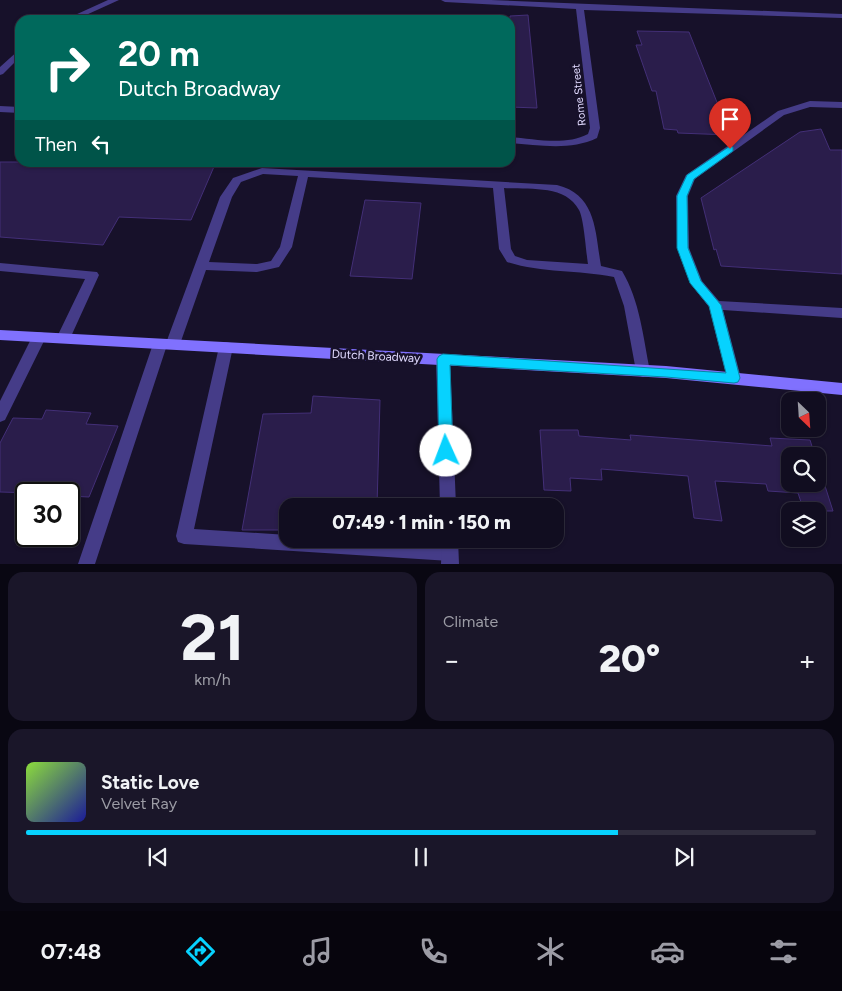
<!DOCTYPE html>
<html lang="en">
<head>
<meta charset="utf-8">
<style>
	:root { --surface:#110d20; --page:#1a1629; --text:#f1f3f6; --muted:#9c9ca5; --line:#302d3e; --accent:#07d2fe }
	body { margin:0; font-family:Figtree,sans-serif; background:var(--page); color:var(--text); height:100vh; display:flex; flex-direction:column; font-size:19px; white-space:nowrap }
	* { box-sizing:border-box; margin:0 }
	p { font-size:16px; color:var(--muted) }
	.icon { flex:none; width:28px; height:28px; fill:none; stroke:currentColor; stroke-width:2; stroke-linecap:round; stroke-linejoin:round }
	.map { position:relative; height:564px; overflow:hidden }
	.side { display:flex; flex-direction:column; gap:8px; padding:8px; background:#090712; flex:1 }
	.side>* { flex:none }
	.hud { position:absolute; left:15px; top:15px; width:500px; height:152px; border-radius:15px; box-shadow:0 1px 4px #0004,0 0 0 1px var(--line); background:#00695c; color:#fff; overflow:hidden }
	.needle { width:32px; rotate:155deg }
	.tools { position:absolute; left:781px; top:392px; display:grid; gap:10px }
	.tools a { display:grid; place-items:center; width:45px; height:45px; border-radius:10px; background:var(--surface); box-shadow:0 1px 4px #0004,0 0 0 1px var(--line); font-size:25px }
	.speed { position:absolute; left:15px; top:482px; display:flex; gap:10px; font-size:25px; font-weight:700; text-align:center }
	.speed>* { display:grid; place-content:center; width:65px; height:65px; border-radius:50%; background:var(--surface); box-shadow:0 1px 4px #0004,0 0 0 1px var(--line); line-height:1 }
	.speed .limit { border:2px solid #111; border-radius:8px; background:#fff; color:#111 }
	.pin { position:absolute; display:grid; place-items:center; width:42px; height:42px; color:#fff; margin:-51px -21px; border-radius:50% 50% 50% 0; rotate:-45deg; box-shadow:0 0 5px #0007 }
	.pin .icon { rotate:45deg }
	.me { position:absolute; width:55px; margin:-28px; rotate:358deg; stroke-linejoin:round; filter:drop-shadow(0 0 4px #0008) }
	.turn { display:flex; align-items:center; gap:18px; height:105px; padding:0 20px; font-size:22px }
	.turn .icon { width:65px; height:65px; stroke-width:2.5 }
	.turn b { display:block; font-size:35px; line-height:42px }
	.then { display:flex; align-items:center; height:48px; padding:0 20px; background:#0003; gap:10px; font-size:19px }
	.big { font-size:38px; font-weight:800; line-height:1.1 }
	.side .widget { flex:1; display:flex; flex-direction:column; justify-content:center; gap:8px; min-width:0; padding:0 18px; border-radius:15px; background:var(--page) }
	.side .dial { align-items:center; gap:0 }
	.dial b { font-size:65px; line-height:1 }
	.song { display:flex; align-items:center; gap:15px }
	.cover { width:60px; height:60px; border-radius:8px; background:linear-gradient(135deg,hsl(90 70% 55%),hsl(240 70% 35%)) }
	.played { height:5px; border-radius:2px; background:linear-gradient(90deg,var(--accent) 75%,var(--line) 75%) }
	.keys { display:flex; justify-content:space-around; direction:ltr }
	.heat { display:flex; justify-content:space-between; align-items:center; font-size:28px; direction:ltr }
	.side .tiles { flex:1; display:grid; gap:8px; grid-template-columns:1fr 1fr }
	.widget:last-child { grid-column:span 2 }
	.trip { position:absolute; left:279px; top:498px; width:285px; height:50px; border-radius:15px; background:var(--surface); box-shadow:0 1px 4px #0004,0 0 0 1px var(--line); font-weight:800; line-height:50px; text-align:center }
	.tabs { display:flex; height:80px; justify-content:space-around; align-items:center; background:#07050d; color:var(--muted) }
	.tabs .icon { width:35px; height:35px }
	.tabs .on { color:var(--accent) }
	.tabs b { font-size:22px; color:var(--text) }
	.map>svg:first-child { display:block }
	.building { fill:#2a1d4b; stroke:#432f77 }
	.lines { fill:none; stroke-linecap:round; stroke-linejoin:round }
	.service { fill:#453c88; fill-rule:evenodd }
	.minor { fill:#453c88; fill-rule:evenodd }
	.secondary { fill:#8071fe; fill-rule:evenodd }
	.route { fill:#07d2fe; stroke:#0588a5 }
	.labels { text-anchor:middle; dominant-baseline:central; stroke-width:5; stroke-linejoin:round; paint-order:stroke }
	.far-street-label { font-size:11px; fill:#e1daff; stroke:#17112a }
	.street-label { font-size:12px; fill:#e1daff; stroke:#17112a }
</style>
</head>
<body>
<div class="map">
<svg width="842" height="564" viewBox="0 0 842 564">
	<rect width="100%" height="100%" fill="#17112a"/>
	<path class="building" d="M 528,15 L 537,108 L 510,107 L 510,16 Z
		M 637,31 L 689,32 L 730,135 L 678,133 L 677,130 L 664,129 L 656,91 L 652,91 L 636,45 L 642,45 Z
		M 821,129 L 830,150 L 842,150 L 842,274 L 721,266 L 716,249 L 714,250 L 701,198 L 800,132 Z
		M 0,162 L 216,162 L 191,220 L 119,217 L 103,245 L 0,237 Z
		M 365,200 L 421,203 L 412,279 L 350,276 Z
		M 313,396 L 380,400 L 377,506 L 288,506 L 288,530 L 242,530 L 263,414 L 311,413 Z
		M 46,410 L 91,413 L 86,424 L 118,426 L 89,497 L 69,496 L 69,494 L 0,492 L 0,443 L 13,418 L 42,419 Z
		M 540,430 L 578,430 L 579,436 L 631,440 L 630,435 L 772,446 L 770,438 L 810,440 L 815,456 L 790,456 L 790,484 L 818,484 L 818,464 L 833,511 L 804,511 L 798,493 L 768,491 L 766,484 L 715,481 L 722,521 L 694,518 L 688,476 L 601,469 L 602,480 L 570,478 L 571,491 L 544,490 Z"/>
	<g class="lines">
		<path class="service" d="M 810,101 L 842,102 L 842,108 L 810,107 L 784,115 L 695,179 L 688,196 L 689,248 L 702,281 L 719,301 L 842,308 L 842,318 L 723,310 L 741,378 L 739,382 L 734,384 L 729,382 L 727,378 L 709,307 L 690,283 L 677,248 L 676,196 L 686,175 L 778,111 Z
			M 262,168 L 557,185 C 597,195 595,232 601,266 L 622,271 C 640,301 643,337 650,371 L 648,375 L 643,377 L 638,375 L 636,371 L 624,306 L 614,277 C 578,270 541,273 507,262 L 499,249 L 493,188 L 308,177 L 292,247 L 279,267 L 257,272 L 206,270 L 180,344 L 178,348 L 173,349 L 168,348 L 167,345 L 95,564 L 78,564 L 153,344 L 155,340 L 160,339 L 165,340 L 166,343 L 220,197 L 233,178 ZM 263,174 L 298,176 L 280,247 L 271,261 L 257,264 L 209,262 L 232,197 L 241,182 ZM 504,188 C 529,190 565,184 579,210 C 584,219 586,252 588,264 L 527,260 L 515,256 L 511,249 Z
			M 0,263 L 97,272 L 99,275 L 68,343 L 58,343 L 56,339 L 85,279 L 0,271 Z
			M 39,332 L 44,333 L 46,337 L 5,420 L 0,422 L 0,401 L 34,333 Z
			M 226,342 L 231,343 L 233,347 L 194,529 L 288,535 L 288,539 L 352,539 L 450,545 L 456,547 L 458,553 L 456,559 L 450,561 L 184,544 L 178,542 L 176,536 L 219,347 L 221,343 Z"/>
		<path class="minor" d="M 108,0 L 119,0 L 75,20 L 64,20 Z
			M 441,0 L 491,0 L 842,14 L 842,18 L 584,10 L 600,128 L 597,138 C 570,151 539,145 510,143 L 510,137 C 535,139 565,146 588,134 L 590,128 L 576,9 L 445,2 Z
			M 20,49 L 20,57 L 3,74 L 0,75 L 0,67 Z
			M 0,106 L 20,107 L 20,113 L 0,112 Z
			M 443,354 L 448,355 L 450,359 L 456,506 L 440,506 L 436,359 L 438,355 Z
			M 442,539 L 458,539 L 459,564 L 441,564 Z"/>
		<path class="secondary" d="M 0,330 L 666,366 L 842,383 L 842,395 L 666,378 L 0,340 Z"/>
	</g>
	<path class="route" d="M 730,146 L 733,147 L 733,151 L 694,179 L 687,196 L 688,248 L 701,281 L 721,305 L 740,378 L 738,382 L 734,383 L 666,377 L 450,365 L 453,451 L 451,455 L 446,457 L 441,455 L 439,451 L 437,359 L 439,356 L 443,354 L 726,373 L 709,306 L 690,283 L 677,248 L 677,196 L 687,175 Z"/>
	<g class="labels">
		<g class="far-street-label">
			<text transform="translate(579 95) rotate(-96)">Rome Street</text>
		</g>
		<g class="street-label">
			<text transform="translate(376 356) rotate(3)">Dutch Broadway</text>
		</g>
	</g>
</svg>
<div class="tools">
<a><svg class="needle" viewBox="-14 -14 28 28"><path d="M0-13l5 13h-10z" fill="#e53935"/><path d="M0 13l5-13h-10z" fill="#9c9ca5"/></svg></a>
<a><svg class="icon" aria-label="search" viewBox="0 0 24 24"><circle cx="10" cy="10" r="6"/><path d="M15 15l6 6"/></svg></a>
<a><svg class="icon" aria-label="layers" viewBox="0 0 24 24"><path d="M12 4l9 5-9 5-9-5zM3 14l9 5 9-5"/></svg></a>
</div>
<div class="speed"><div class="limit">30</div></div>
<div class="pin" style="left:730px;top:149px;background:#d93025"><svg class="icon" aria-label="arrive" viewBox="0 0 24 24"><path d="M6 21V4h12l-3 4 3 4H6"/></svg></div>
<svg class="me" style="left:446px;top:451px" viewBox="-20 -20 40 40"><circle r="19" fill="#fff"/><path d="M0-13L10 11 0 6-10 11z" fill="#07d2fe"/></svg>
<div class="trip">07:49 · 1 min · 150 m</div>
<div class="hud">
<div class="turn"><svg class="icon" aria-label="right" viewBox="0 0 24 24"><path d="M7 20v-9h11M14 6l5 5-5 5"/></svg><div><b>20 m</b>Dutch Broadway</div></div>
<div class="then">Then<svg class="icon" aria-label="left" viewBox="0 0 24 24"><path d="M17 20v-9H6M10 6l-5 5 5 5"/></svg></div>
</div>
</div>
<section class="side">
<div class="tiles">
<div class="widget dial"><b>21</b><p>km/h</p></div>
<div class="widget"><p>Climate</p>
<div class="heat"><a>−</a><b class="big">20°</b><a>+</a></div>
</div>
<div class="widget">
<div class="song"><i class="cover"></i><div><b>Static Love</b><p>Velvet Ray</p></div></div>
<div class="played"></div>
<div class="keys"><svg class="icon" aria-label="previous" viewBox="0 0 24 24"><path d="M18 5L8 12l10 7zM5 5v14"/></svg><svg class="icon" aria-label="pause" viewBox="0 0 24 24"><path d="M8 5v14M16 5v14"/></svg><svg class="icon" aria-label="next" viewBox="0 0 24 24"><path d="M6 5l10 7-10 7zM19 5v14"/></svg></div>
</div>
</div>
</section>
<nav class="tabs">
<b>07:48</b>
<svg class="icon on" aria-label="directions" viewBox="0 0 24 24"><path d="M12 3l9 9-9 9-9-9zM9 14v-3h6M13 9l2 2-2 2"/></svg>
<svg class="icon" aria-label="music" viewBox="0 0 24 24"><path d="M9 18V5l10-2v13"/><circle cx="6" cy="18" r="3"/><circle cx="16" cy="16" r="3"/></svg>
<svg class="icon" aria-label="phone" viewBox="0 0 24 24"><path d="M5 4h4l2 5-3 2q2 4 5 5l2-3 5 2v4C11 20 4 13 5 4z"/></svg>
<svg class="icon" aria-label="climate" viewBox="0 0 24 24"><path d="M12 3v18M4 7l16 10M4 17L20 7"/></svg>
<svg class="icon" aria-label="car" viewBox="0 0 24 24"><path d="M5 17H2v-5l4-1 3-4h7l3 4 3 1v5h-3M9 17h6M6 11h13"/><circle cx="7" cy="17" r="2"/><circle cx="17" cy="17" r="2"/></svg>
<svg class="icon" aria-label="filters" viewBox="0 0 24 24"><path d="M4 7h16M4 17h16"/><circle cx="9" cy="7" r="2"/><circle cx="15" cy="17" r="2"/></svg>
</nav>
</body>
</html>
